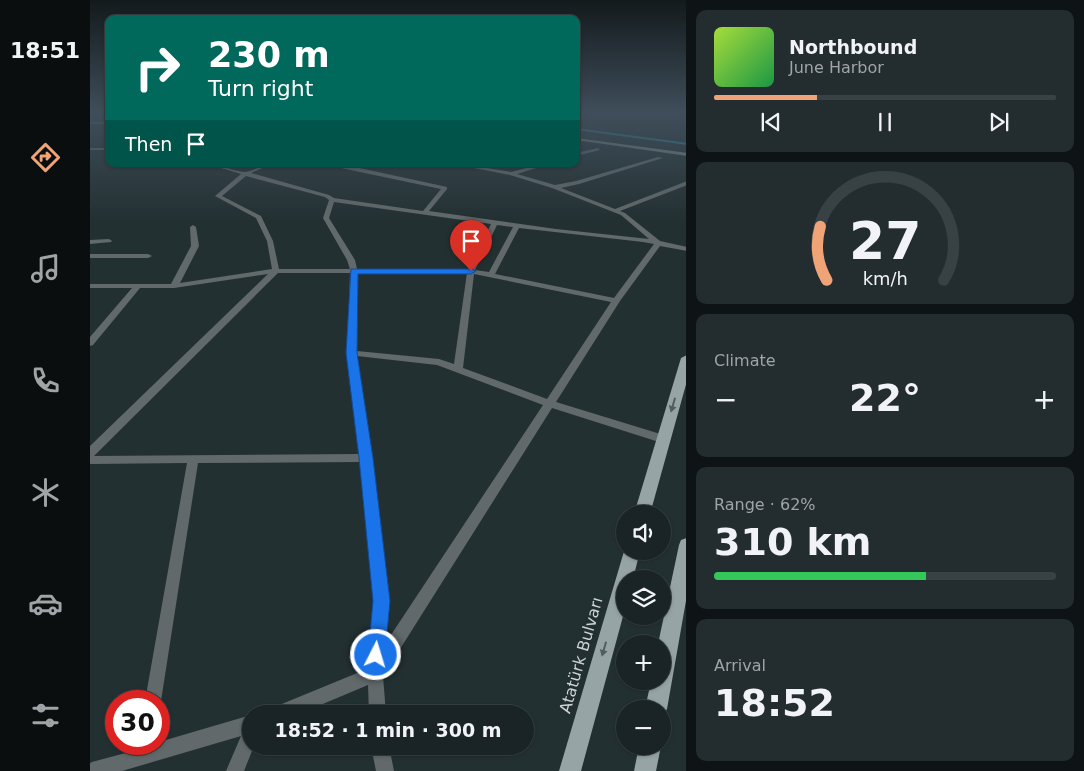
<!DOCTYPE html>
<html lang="en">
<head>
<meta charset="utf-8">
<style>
	:root { --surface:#1a2426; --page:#232c2e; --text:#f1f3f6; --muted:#9fa4a7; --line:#384143; --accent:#efa377 }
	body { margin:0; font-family:"DejaVu Sans",sans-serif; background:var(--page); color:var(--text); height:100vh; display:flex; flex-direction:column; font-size:19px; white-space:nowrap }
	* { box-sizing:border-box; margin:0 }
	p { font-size:16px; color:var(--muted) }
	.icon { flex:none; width:28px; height:28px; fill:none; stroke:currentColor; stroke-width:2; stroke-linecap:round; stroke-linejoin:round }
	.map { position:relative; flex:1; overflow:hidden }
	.details { display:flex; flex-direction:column; gap:10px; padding:10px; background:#0e1415; width:398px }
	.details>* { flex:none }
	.guide { position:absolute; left:15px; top:15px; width:475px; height:152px; border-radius:10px; box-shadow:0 1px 4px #0004,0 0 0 1px var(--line); background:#00695c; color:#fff; overflow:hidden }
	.buttons { position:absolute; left:526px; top:505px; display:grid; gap:10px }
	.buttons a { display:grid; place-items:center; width:55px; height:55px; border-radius:50%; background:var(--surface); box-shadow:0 1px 4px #0004,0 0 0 1px var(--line); font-size:25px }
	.speed { position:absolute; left:15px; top:690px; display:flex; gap:10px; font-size:25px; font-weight:700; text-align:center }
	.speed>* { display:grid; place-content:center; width:65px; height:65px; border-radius:50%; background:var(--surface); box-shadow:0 1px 4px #0004,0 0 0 1px var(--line); line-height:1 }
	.speed .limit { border:8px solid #d22; background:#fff; color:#111 }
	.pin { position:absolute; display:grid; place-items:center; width:42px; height:42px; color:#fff; margin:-51px -21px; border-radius:50% 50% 50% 0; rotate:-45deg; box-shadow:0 0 5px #0007 }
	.pin .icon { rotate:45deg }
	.me { position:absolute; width:55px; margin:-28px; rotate:5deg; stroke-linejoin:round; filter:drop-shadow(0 0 4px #0008) }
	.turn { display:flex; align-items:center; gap:18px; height:105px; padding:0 20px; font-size:22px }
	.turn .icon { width:65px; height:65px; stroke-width:2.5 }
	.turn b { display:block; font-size:35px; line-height:42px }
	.then { display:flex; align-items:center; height:48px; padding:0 20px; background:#0003; gap:10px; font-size:19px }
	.big { font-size:38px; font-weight:700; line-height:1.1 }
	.details .card { flex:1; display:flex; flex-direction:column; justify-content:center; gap:8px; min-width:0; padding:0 18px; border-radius:10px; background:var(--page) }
	.details .dial { align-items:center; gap:0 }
	.dial svg { height:130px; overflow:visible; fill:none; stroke:var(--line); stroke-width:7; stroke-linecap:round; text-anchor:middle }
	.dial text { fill:var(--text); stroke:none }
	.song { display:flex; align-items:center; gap:15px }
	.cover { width:60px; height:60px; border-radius:8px; background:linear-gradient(135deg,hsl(80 70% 55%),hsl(140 70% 35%)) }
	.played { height:5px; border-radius:2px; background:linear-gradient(90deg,var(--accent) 30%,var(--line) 30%) }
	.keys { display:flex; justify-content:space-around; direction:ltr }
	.heat { display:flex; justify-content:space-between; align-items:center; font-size:28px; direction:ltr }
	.charge { height:8px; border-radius:4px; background:linear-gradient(90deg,#34c759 62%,var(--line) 0) }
	.trip { position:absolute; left:152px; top:705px; width:292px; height:50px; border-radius:25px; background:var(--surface); box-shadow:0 1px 4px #0004,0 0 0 1px var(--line); font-weight:700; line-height:50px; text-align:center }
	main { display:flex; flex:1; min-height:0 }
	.tab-bar { display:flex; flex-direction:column; width:90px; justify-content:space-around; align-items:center; background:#0a0e0f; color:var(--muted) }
	.tab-bar .icon { width:35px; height:35px }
	.tab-bar .active { color:var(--accent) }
	.tab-bar b { font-size:22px; color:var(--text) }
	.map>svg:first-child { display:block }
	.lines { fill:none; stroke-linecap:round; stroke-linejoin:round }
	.stream { stroke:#288c97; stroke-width:2 }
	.minor { fill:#62696a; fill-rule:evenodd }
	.secondary { fill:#808a8b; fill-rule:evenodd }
	.primary { fill:#96a4a5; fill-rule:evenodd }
	.oneway { fill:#515e60 }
	.route { fill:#1a73e8; stroke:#114b97 }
	.labels { text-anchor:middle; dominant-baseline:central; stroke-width:5; stroke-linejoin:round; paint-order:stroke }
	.near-street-label { font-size:16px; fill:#ccd4d5; stroke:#233032 }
</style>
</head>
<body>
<main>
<nav class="tab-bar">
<b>18:51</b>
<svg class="icon active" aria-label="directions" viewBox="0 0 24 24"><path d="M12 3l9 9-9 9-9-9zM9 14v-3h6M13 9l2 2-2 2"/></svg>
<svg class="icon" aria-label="music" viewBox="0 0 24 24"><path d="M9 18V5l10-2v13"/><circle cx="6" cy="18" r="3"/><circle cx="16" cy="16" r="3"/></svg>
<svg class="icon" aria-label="phone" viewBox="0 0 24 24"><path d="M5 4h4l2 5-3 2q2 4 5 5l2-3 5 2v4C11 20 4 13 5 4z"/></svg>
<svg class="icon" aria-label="climate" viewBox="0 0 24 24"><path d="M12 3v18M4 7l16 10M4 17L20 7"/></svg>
<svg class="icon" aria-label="car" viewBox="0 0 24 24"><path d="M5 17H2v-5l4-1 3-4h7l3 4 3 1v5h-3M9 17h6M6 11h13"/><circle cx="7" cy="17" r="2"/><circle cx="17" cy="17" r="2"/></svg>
<svg class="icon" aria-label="filters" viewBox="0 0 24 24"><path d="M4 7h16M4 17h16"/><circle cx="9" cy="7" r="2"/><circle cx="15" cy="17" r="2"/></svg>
</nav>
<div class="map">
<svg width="597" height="771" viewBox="0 0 597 771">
	<rect width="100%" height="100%" fill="#233032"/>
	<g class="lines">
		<path class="stream" d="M 486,129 L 597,144"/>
		<path class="minor" d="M 0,122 L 19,122 L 19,124 L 0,124 Z
			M 0,148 L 19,148 L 19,150 L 0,150 Z
			M 508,148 L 510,150 L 486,156 L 486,153 Z
			M 568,157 L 573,158 L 489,184 L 471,188 L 525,209 L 597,181 L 597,185 L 530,211 L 535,213 L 570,241 L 597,247 L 597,251 L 570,246 L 530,301 L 466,402 L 577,436 L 579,439 L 577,442 L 569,442 L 462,408 L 293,676 L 296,714 L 279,714 L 278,685 L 209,714 L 180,714 L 182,708 L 277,669 L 284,601 L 271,462 L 108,463 L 71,701 L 69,707 L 69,701 L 55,701 L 97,463 L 0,464 L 0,446 L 178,274 L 84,288 L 50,288 L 3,345 L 0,346 L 0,337 L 42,288 L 0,288 L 0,284 L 81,284 L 101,246 L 100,227 L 103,225 L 106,227 L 109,246 L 90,283 L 182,269 L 177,241 L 166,218 L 125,196 L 151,174 L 118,164 C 130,164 142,171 154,172 C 163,172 172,164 181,164 L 161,173 L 239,195 L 244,198 L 333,211 L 351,189 L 251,168 L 215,166 L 212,164 L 251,164 L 357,187 L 357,189 L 339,211 L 466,229 L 559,239 L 531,215 L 462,188 L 420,175 L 363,164 L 373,164 L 421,172 L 452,164 L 459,164 L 427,174 L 465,185 L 486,181 ZM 156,176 L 235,197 L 239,200 L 233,218 L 257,260 L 260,269 L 189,269 L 183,241 L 171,216 L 132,196 ZM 244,202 L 401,224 L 378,269 L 267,269 L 265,260 L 239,218 ZM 407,225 L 423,227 L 399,272 L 385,270 ZM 429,228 L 553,242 L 564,244 L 524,298 L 405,274 ZM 188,273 L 260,273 L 257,353 L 270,454 L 4,456 ZM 268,273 L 377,273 L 364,364 L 349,359 L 267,351 ZM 384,274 L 521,302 L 457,399 L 373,368 ZM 267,356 L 347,365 L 453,405 L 295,644 L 298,601 L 282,458 Z
			M 19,239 L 22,241 L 21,242 L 0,244 L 0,240 Z
			M 0,254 L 58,254 L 62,256 L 58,258 L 0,258 Z
			M 161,715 L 161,746 L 164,746 L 154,771 L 136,771 L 151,736 L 32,771 L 0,771 L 0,763 L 2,762 L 69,744 L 69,742 Z
			M 281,746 L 299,746 L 304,771 L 286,771 Z"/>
		<path class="secondary" d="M 486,138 L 597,153 L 597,156 L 486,140 Z"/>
		<path class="primary" d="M 597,355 L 597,381 L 560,514 L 544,514 L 591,358 Z
			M 597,538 L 597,595 L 577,709 L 572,717 L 572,709 L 555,709 L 561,681 L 572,681 L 572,644 L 568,644 L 589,545 L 591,540 Z
			M 535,548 L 535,551 L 550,551 L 543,579 L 535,579 L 535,609 L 491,771 L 469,771 Z
			M 549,746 L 571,746 L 566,771 L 544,771 Z"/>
	</g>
	<defs><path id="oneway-solid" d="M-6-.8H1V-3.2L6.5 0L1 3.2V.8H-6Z" transform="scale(1.25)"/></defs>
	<g class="oneway">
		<use href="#oneway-solid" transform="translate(583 405) rotate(106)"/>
		<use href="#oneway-solid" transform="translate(514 649) rotate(106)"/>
	</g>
	<linearGradient id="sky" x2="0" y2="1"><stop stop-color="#131a1c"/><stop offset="0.51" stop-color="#3f4e5a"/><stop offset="1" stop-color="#3f4e5a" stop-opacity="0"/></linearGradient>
	<rect width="597" height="221" fill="url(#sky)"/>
	<path class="route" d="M 261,269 L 381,269 L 386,271 L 381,274 L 268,274 L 267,353 L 283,458 L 300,601 L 295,655 L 293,662 L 286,664 L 280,662 L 278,655 L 283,601 L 269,458 L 256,353 Z"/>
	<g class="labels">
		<g class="near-street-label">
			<text transform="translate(491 655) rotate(-74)">Atatürk Bulvarı</text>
		</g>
	</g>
</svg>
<div class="buttons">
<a><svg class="icon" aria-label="sound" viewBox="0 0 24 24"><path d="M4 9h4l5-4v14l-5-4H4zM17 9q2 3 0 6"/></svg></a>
<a><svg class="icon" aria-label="layers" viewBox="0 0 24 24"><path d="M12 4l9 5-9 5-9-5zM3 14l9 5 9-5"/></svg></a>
<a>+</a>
<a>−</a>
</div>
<div class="speed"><div class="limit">30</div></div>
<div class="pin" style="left:381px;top:271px;background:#d93025"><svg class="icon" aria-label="arrive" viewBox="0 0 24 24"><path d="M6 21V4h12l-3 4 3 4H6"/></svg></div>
<svg class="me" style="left:286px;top:655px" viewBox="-20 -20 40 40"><circle r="17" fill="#1a73e8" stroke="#fff" stroke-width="3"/><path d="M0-11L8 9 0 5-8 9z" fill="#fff"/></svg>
<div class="trip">18:52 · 1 min · 300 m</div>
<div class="guide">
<div class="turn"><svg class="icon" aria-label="right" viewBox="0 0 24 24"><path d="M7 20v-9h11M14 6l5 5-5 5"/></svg><div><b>230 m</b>Turn right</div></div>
<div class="then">Then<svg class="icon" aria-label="arrive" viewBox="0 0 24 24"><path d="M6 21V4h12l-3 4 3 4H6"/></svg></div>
</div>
</div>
<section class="details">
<div class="card">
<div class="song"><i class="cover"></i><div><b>Northbound</b><p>June Harbor</p></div></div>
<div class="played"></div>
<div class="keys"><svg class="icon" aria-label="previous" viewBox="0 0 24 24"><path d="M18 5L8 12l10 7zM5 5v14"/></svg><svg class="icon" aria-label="pause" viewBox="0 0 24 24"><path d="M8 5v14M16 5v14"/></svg><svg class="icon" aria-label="next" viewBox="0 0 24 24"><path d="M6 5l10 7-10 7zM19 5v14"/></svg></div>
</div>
<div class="card dial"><svg viewBox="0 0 100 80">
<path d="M14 69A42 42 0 1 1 86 69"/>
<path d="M14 69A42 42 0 0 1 10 36" stroke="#efa377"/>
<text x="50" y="56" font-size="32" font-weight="700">27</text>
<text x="50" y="72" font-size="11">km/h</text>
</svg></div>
<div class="card"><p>Climate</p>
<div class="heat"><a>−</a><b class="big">22°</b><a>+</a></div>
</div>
<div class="card"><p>Range · 62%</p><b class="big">310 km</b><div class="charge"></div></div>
<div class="card"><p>Arrival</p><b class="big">18:52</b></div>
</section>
</main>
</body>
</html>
